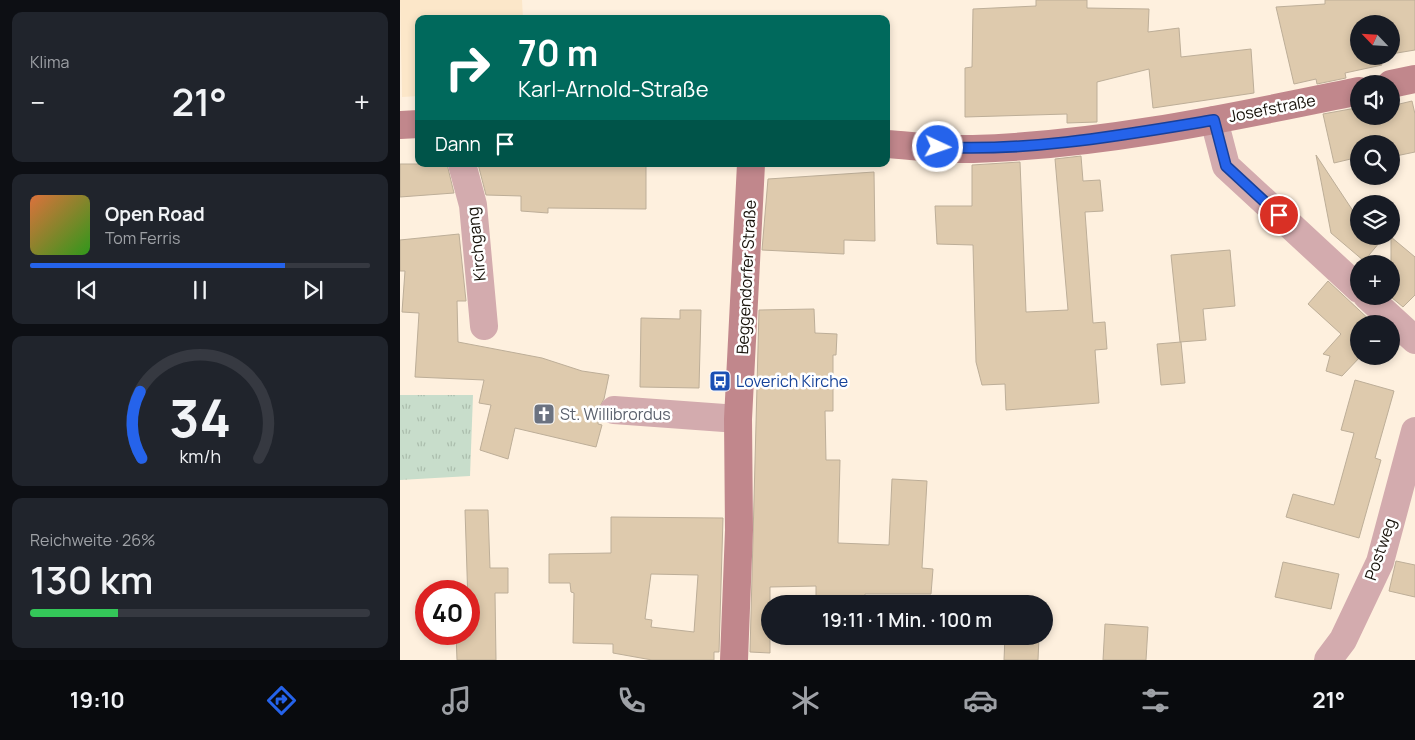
<!DOCTYPE html>
<html lang="de">
<head>
<meta charset="utf-8">
<style>
	:root { --surface:#171b24; --page:#20242c; --text:#f1f3f6; --muted:#9ea1a6; --line:#363941; --accent:#2563eb }
	body { margin:0; font-family:Manrope,sans-serif; background:var(--page); color:var(--text); height:100vh; display:flex; flex-direction:column; font-size:19px; white-space:nowrap }
	* { box-sizing:border-box; margin:0 }
	p { font-size:16px; color:var(--muted) }
	.icon { flex:none; width:28px; height:28px; fill:none; stroke:currentColor; stroke-width:2; stroke-linecap:round; stroke-linejoin:round }
	.map { position:relative; flex:1; overflow:hidden }
	.details { display:flex; flex-direction:column; gap:12px; padding:12px; background:#0d0f14; width:400px }
	.details>* { flex:none }
	.guide { position:absolute; left:15px; top:15px; width:475px; height:152px; border-radius:10px; box-shadow:0 2px 8px #0003; background:#00695c; color:#fff; overflow:hidden }
	.needle { width:32px; rotate:295deg }
	.fabs { position:absolute; left:950px; top:15px; display:grid; gap:10px }
	.fabs a { display:grid; place-items:center; width:50px; height:50px; border-radius:50%; background:var(--surface); box-shadow:0 2px 8px #0003; font-size:25px }
	.speed { position:absolute; left:15px; top:580px; display:flex; gap:10px; font-size:25px; font-weight:700; text-align:center }
	.speed>* { display:grid; place-content:center; width:65px; height:65px; border-radius:50%; background:var(--surface); box-shadow:0 2px 8px #0003; line-height:1 }
	.speed .limit { border:8px solid #d22; background:#fff; color:#111 }
	.pin { position:absolute; display:grid; place-items:center; width:42px; height:42px; color:#fff; margin:-21px; border:2px solid #fff; border-radius:50%; box-shadow:0 1px 5px #0007 }
	.me { position:absolute; width:55px; margin:-28px; rotate:93deg; stroke-linejoin:round; filter:drop-shadow(0 0 4px #0008) }
	.turn { display:flex; align-items:center; gap:18px; height:105px; padding:0 20px; font-size:22px }
	.turn .icon { width:65px; height:65px; stroke-width:2.5 }
	.turn b { display:block; font-size:35px; line-height:42px }
	.then { display:flex; align-items:center; height:48px; padding:0 20px; background:#0003; gap:10px; font-size:19px }
	.big { font-size:38px; font-weight:600; line-height:1.1 }
	.details .card { flex:1; display:flex; flex-direction:column; justify-content:center; gap:8px; min-width:0; padding:0 18px; border-radius:10px; background:var(--page) }
	.details .dial { align-items:center; gap:0 }
	.dial svg { height:130px; overflow:visible; fill:none; stroke:var(--line); stroke-width:7; stroke-linecap:round; text-anchor:middle }
	.dial text { fill:var(--text); stroke:none }
	.song { display:flex; align-items:center; gap:15px }
	.cover { width:60px; height:60px; border-radius:8px; background:linear-gradient(135deg,hsl(20 70% 55%),hsl(110 70% 35%)) }
	.played { height:5px; border-radius:2px; background:linear-gradient(90deg,var(--accent) 75%,var(--line) 75%) }
	.keys { display:flex; justify-content:space-around; direction:ltr }
	.heat { display:flex; justify-content:space-between; align-items:center; font-size:28px; direction:ltr }
	.charge { height:8px; border-radius:4px; background:linear-gradient(90deg,#34c759 26%,var(--line) 0) }
	.trip { position:absolute; left:361px; top:595px; width:292px; height:50px; border-radius:25px; background:var(--surface); box-shadow:0 2px 8px #0003; font-weight:600; line-height:50px; text-align:center }
	.dock { display:flex; height:80px; justify-content:space-around; align-items:center; background:#090b0e; color:var(--muted) }
	.dock .icon { width:35px; height:35px }
	.dock .current { color:var(--accent) }
	.dock b { font-size:22px; color:var(--text) }
	main { display:flex; flex:1; min-height:0 }
	.map>svg:first-child { display:block }
	.built { fill:#fce7c9 }
	.grass { fill:url(#grass-tufts) }
	.building { fill:#decaad; stroke:#bdae98; fill-rule:evenodd }
	.lines { fill:none; stroke-linecap:round; stroke-linejoin:round }
	.street { stroke:#d3abae; stroke-width:28 }
	.secondary { stroke:#c1878c; stroke-width:28 }
	.route-casing { stroke:#184099; stroke-width:12 }
	.route { stroke:#2563eb; stroke-width:9 }
	.labels { text-anchor:middle; dominant-baseline:central; stroke-width:5; stroke-linejoin:round; paint-order:stroke }
	.street-label { font-size:16px; fill:#17120a; stroke:#fff }
	.transit-label { font-size:16px; fill:#164399; stroke:#fff; text-anchor:start }
	.worship-label { font-size:16px; fill:#5b616d; stroke:#fff; text-anchor:start }
</style>
</head>
<body>
<main>
<section class="details">
<div class="card"><p>Klima</p>
<div class="heat"><a>−</a><b class="big">21°</b><a>+</a></div>
</div>
<div class="card">
<div class="song"><i class="cover"></i><div><b>Open Road</b><p>Tom Ferris</p></div></div>
<div class="played"></div>
<div class="keys"><svg class="icon" aria-label="previous" viewBox="0 0 24 24"><path d="M18 5L8 12l10 7zM5 5v14"/></svg><svg class="icon" aria-label="pause" viewBox="0 0 24 24"><path d="M8 5v14M16 5v14"/></svg><svg class="icon" aria-label="next" viewBox="0 0 24 24"><path d="M6 5l10 7-10 7zM19 5v14"/></svg></div>
</div>
<div class="card dial"><svg viewBox="0 0 100 80">
<path d="M14 69A42 42 0 1 1 86 69"/>
<path d="M14 69A42 42 0 0 1 13 28" stroke="#2563eb"/>
<text x="50" y="56" font-size="32" font-weight="700">34</text>
<text x="50" y="72" font-size="11">km/h</text>
</svg></div>
<div class="card"><p>Reichweite · 26%</p><b class="big">130 km</b><div class="charge"></div></div>
</section>
<div class="map">
<svg width="1015" height="660" viewBox="0 0 1015 660">
	<defs>
		<pattern id="grass-tufts" width="24" height="20" patternUnits="userSpaceOnUse" patternTransform="scale(1.25)"><rect width="24" height="20" fill="#c8ddcb"/><path d="M3 7l-1-3M5 7V3M7 7l1-3M15 17l-1-3M17 17v-4M19 17l1-3" fill="none" stroke="#abbdad"/></pattern>
	</defs>
	<rect width="100%" height="100%" fill="#fef0de"/>
	<path class="built" d="M 0,0 L 122,0 L 123,19 L 19,19 L 19,96 L 2,97 Z"/>
	<path class="grass" d="M 0,395 L 73,395 L 70,476 L 0,480 Z"/>
	<path class="building" d="M 636,0 L 687,0 L 687,8 L 749,9 L 748,32 L 779,28 L 781,57 L 851,49 L 854,93 L 753,108 L 749,69 L 697,82 L 697,122 L 667,123 L 667,114 L 565,117 L 565,68 L 572,67 L 573,9 L 636,6 Z
		M 925,0 L 1015,0 L 1015,50 L 991,54 L 991,24 L 959,24 L 959,56 L 981,56 L 979,57 L 982,65 L 945,73 L 946,78 L 917,84 L 916,79 L 894,84 L 876,7 L 925,4 Z
		M 1012,101 L 1015,114 L 1015,152 L 991,157 L 991,144 L 959,144 L 959,157 L 934,163 L 923,114 L 956,108 L 959,116 L 991,116 L 991,106 Z
		M 916,155 L 959,220 L 959,236 L 985,236 L 964,261 L 931,233 Z
		M 681,156 L 683,181 L 700,180 L 703,211 L 685,212 L 693,323 L 705,322 L 707,349 L 695,350 L 699,403 L 606,410 L 605,384 L 582,385 L 576,362 L 573,245 L 537,244 L 535,206 L 572,206 L 572,165 L 620,162 L 626,312 L 668,310 L 655,159 Z
		M 0,164 L 47,164 L 54,193 L 0,197 Z
		M 78,164 L 246,166 L 246,209 L 148,208 L 148,213 L 121,211 L 121,196 L 86,195 Z
		M 474,172 L 475,241 L 444,240 L 444,254 L 362,250 L 368,179 Z
		M 59,234 L 66,301 L 57,301 L 58,342 L 142,358 L 182,371 L 209,375 L 204,399 L 199,408 L 198,424 L 202,425 L 196,447 L 115,428 L 108,459 L 80,450 L 91,405 L 79,403 L 84,380 L 15,377 L 19,313 L 2,312 L 5,271 L 0,271 L 0,240 Z
		M 991,237 L 1015,257 L 1015,295 L 1003,307 L 991,297 Z
		M 830,250 L 835,306 L 803,309 L 806,340 L 780,342 L 771,255 Z
		M 928,281 L 974,324 L 959,324 L 959,356 L 961,356 L 942,376 L 926,371 L 930,356 L 923,354 L 941,334 L 908,304 Z
		M 414,309 L 415,333 L 437,334 L 436,355 L 433,355 L 433,411 L 425,411 L 426,460 L 440,460 L 438,543 L 489,545 L 492,479 L 527,481 L 522,568 L 533,569 L 531,594 L 465,594 L 464,604 L 416,604 L 416,586 L 370,587 L 370,653 L 350,652 L 359,310 Z
		M 280,310 L 301,310 L 299,388 L 240,387 L 241,318 L 280,319 Z
		M 781,342 L 785,383 L 761,385 L 757,344 Z
		M 955,380 L 994,391 L 975,458 L 981,460 L 959,538 L 886,517 L 893,494 L 934,505 L 954,433 L 941,430 Z
		M 65,510 L 88,510 L 90,568 L 108,568 L 108,593 L 95,593 L 96,660 L 57,660 L 56,634 L 69,634 Z
		M 211,517 L 323,518 L 319,652 L 314,652 L 314,660 L 252,660 L 213,653 L 213,644 L 173,643 L 174,593 L 171,592 L 170,583 L 149,583 L 149,554 L 211,553 ZM 251,574 L 298,575 L 294,632 L 251,627 L 252,620 L 245,619 Z
		M 996,561 L 1015,565 L 1015,597 L 989,591 Z
		M 883,562 L 939,574 L 931,609 L 875,597 Z
		M 705,624 L 748,627 L 746,660 L 703,660 Z
		M 605,636 L 639,636 L 638,660 L 604,660 Z"/>
	<g class="lines">
		<path class="street" d="M 814,120 L 826,166 L 959,289
			M 62,164 L 73,205 L 84,326
			M 967,296 L 1015,340
			M 214,410 L 338,419
			M 928,660 L 943,640 L 980,562 L 1015,431"/>
		<path class="secondary" d="M 991,84 L 1015,79
			M 0,125 L 19,124
			M 486,144 C 515,146 545,150 573,149 C 704,145 832,117 959,91
			M 334,660 L 339,530 L 338,419 L 351,164"/>
	</g>
	<g class="lines">
		<g class="route-casing">
			<path id="route" d="M 538,147 C 630,152 723,135 814,120 L 826,166 L 879,215"/>
		</g>
		<use href="#route" class="route"/>
	</g>
	<defs>
		<g id="bus-square" transform="scale(1.125)"><rect x="-9" y="-9" width="18" height="18" rx="4" fill="#1a4fb4" stroke="#fff"/><path d="M-5-6H5V4H4V6H2V4H-2V6H-4V4H-5ZM-3.5-4V0h7V-4ZM-3.5 1.2v1.5H-2V1.2ZM2 1.2v1.5H3.5V1.2Z" fill="#fff"/></g>
		<g id="church-square" transform="scale(1.125)"><rect x="-9" y="-9" width="18" height="18" rx="4" fill="#6b7280" stroke="#fff"/><path d="M-1.2-6h2.4v3.5h3.3v2.4h-3.3V6h-2.4V-.1h-3.3v-2.4h3.3Z" fill="#fff"/></g>
	</defs>
	<g fill-rule="evenodd">
		<use href="#bus-square" x="320" y="381"/>
		<use href="#church-square" x="144" y="414"/>
	</g>
	<g class="labels">
		<g class="street-label">
			<text transform="translate(872 108) rotate(-11)">Josefstraße</text>
			<text transform="translate(76 244) rotate(-96)">Kirchgang</text>
			<text transform="translate(346 277) rotate(-87)">Beggendorfer Straße</text>
			<text transform="translate(980 549) rotate(-71)">Postweg</text>
		</g>
		<g class="transit-label">
			<text x="336" y="381">Loverich Kirche</text>
		</g>
		<g class="worship-label">
			<text x="160" y="414">St. Willibrordus</text>
		</g>
	</g>
</svg>
<div class="fabs">
<a><svg class="needle" viewBox="-14 -14 28 28"><path d="M0-13l5 13h-10z" fill="#e53935"/><path d="M0 13l5-13h-10z" fill="#9ea1a6"/></svg></a>
<a><svg class="icon" aria-label="sound" viewBox="0 0 24 24"><path d="M4 9h4l5-4v14l-5-4H4zM17 9q2 3 0 6"/></svg></a>
<a><svg class="icon" aria-label="search" viewBox="0 0 24 24"><circle cx="10" cy="10" r="6"/><path d="M15 15l6 6"/></svg></a>
<a><svg class="icon" aria-label="layers" viewBox="0 0 24 24"><path d="M12 4l9 5-9 5-9-5zM3 14l9 5 9-5"/></svg></a>
<a>+</a>
<a>−</a>
</div>
<div class="speed"><div class="limit">40</div></div>
<div class="pin" style="left:879px;top:215px;background:#d93025"><svg class="icon" aria-label="arrive" viewBox="0 0 24 24"><path d="M6 21V4h12l-3 4 3 4H6"/></svg></div>
<svg class="me" style="left:538px;top:147px" viewBox="-20 -20 40 40"><circle r="17" fill="#2563eb" stroke="#fff" stroke-width="3"/><path d="M0-11L8 9 0 5-8 9z" fill="#fff"/></svg>
<div class="trip">19:11 · 1 Min. · 100 m</div>
<div class="guide">
<div class="turn"><svg class="icon" aria-label="right" viewBox="0 0 24 24"><path d="M7 20v-9h11M14 6l5 5-5 5"/></svg><div><b>70 m</b>Karl-Arnold-Straße</div></div>
<div class="then">Dann<svg class="icon" aria-label="arrive" viewBox="0 0 24 24"><path d="M6 21V4h12l-3 4 3 4H6"/></svg></div>
</div>
</div>
</main>
<nav class="dock">
<b>19:10</b>
<svg class="icon current" aria-label="directions" viewBox="0 0 24 24"><path d="M12 3l9 9-9 9-9-9zM9 14v-3h6M13 9l2 2-2 2"/></svg>
<svg class="icon" aria-label="music" viewBox="0 0 24 24"><path d="M9 18V5l10-2v13"/><circle cx="6" cy="18" r="3"/><circle cx="16" cy="16" r="3"/></svg>
<svg class="icon" aria-label="phone" viewBox="0 0 24 24"><path d="M5 4h4l2 5-3 2q2 4 5 5l2-3 5 2v4C11 20 4 13 5 4z"/></svg>
<svg class="icon" aria-label="climate" viewBox="0 0 24 24"><path d="M12 3v18M4 7l16 10M4 17L20 7"/></svg>
<svg class="icon" aria-label="car" viewBox="0 0 24 24"><path d="M5 17H2v-5l4-1 3-4h7l3 4 3 1v5h-3M9 17h6M6 11h13"/><circle cx="7" cy="17" r="2"/><circle cx="17" cy="17" r="2"/></svg>
<svg class="icon" aria-label="filters" viewBox="0 0 24 24"><path d="M4 7h16M4 17h16"/><circle cx="9" cy="7" r="2"/><circle cx="15" cy="17" r="2"/></svg>
<b>21°</b>
</nav>
</body>
</html>
